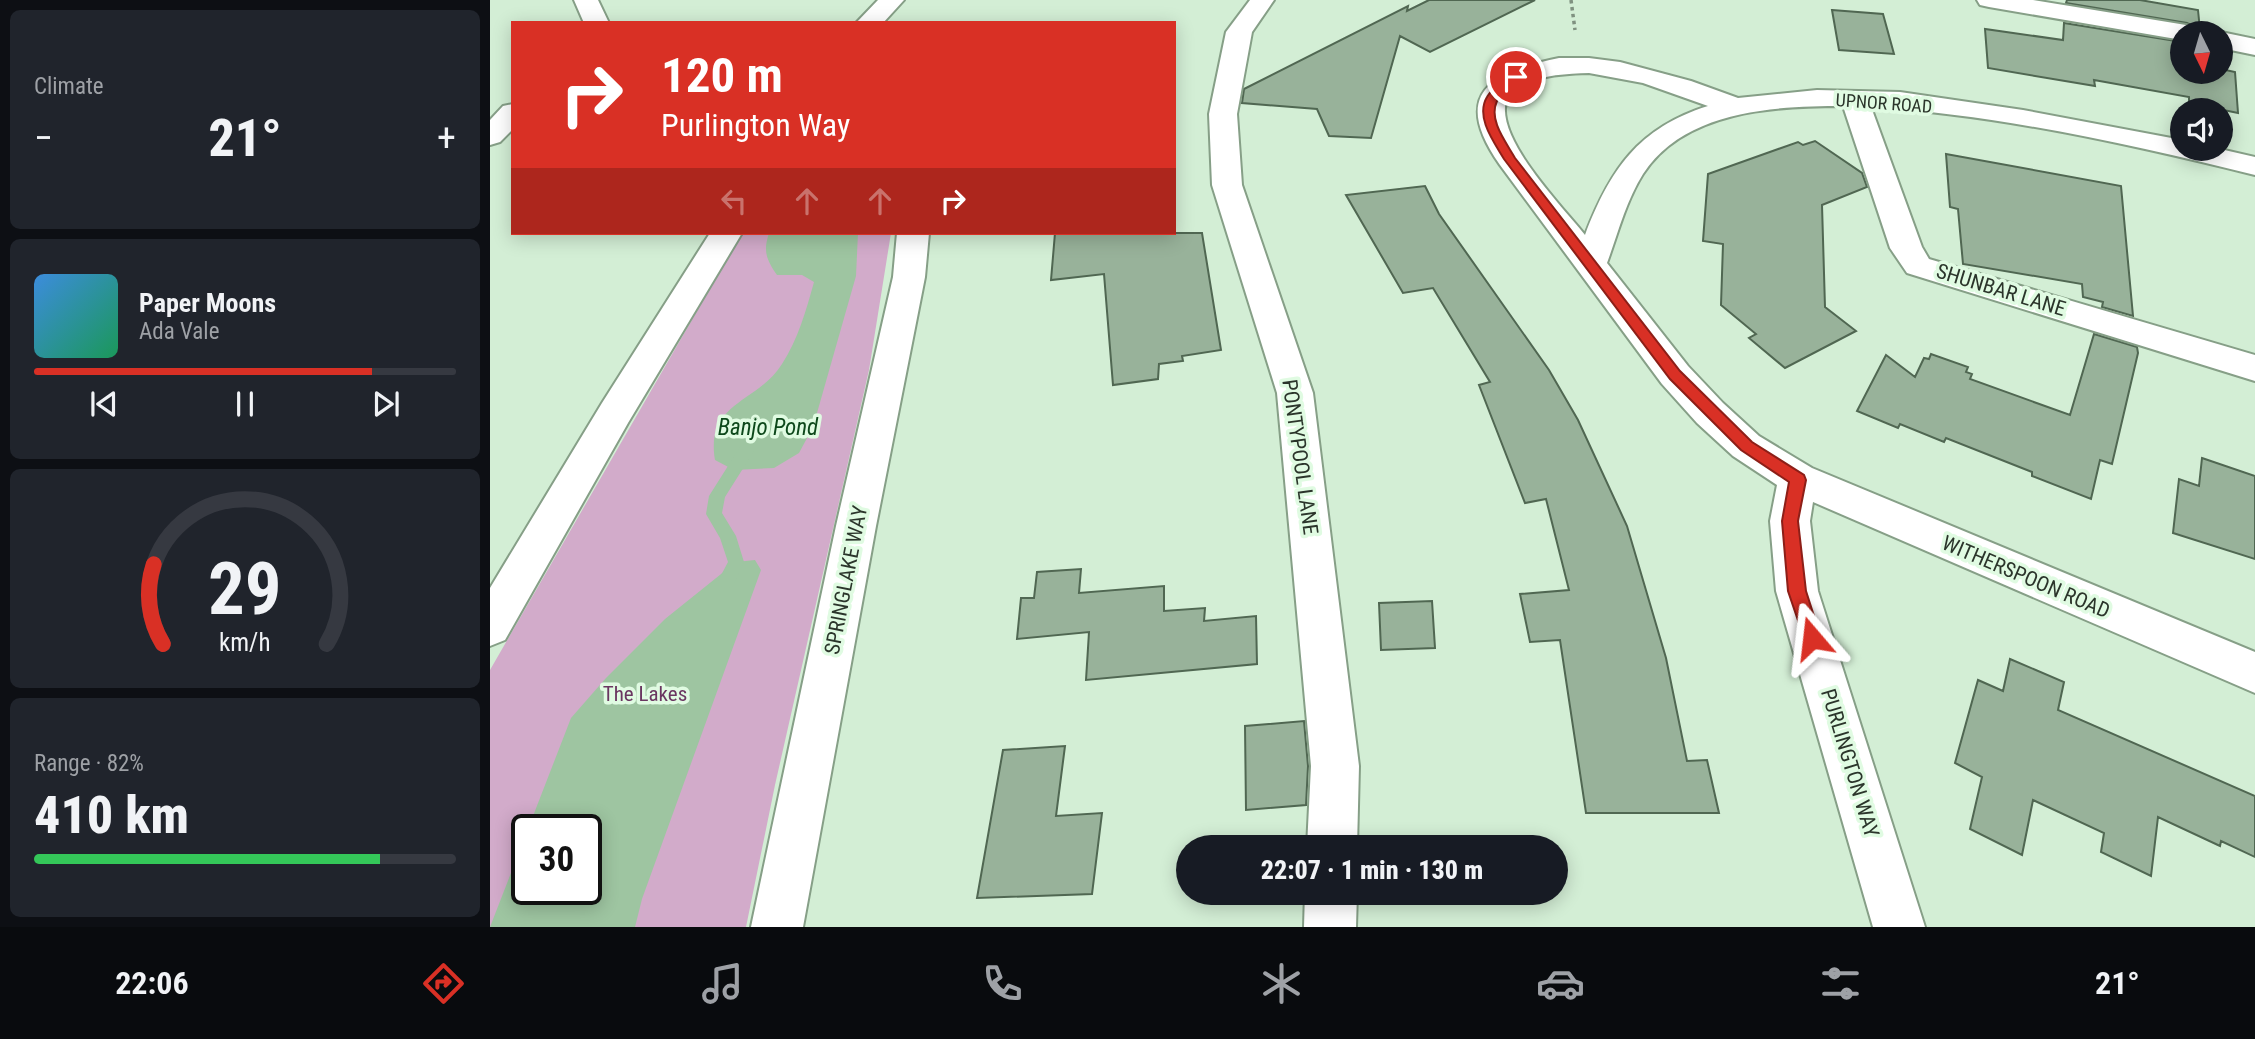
<!DOCTYPE html>
<html lang="en">
<head>
<meta charset="utf-8">
<style>
	:root { --surface:#171b24; --page:#20242c; --text:#f1f3f6; --muted:#9ea1a6; --line:#363941; --accent:#d93025 }
	body { margin:0; font-family:"Roboto Condensed",sans-serif; background:var(--page); color:var(--text); height:100vh; display:flex; flex-direction:column; font-size:26px; white-space:nowrap }
	* { box-sizing:border-box; margin:0 }
	p { font-size:23px; color:var(--muted) }
	.icon { flex:none; width:38px; height:38px; fill:none; stroke:currentColor; stroke-width:2; stroke-linecap:round; stroke-linejoin:round }
	.map { position:relative; flex:1; overflow:hidden }
	.sheet { display:flex; flex-direction:column; gap:10px; padding:10px; background:#0d0f14; width:490px }
	.sheet>* { flex:none }
	.banner { position:absolute; left:21px; top:21px; width:665px; height:214px; border-radius:0px; box-shadow:0 4px 18px #0003; background:#d93025; color:#fff; overflow:hidden }
	.needle { width:46px; rotate:175deg }
	.buttons { position:absolute; left:1680px; top:21px; display:grid; gap:14px }
	.buttons a { display:grid; place-items:center; width:63px; height:63px; border-radius:50%; background:var(--surface); box-shadow:0 4px 18px #0003; font-size:35px }
	.speed { position:absolute; left:21px; top:814px; display:flex; gap:14px; font-size:35px; font-weight:700; text-align:center }
	.speed>* { display:grid; place-content:center; width:91px; height:91px; border-radius:50%; background:var(--surface); box-shadow:0 4px 18px #0003; line-height:1 }
	.speed .limit { border:4px solid #111; border-radius:10px; background:#fff; color:#111 }
	.pin { position:absolute; display:grid; place-items:center; width:60px; height:60px; color:#fff; margin:-30px; border:4px solid #fff; border-radius:50%; box-shadow:0 2px 7px #0007 }
	.me { position:absolute; width:77px; margin:-38px; rotate:343deg; stroke-linejoin:round; filter:drop-shadow(0 0 5px #0008) }
	.turn { display:flex; align-items:center; gap:24px; height:147px; padding:0 35px; font-size:32px }
	.turn .icon { width:91px; height:91px; stroke-width:2.5 }
	.turn b { display:block; font-size:49px; line-height:60px }
	.lanes { display:flex; align-items:center; height:66px; padding:0 35px; background:#0003; justify-content:center; gap:35px; direction:ltr }
	.lanes .off { opacity:.35 }
	.big { font-size:52px; font-weight:800; line-height:1.1 }
	.sheet .card { flex:1; display:flex; flex-direction:column; justify-content:center; gap:10px; min-width:0; padding:0 24px; border-radius:10px; background:var(--page) }
	.sheet .dial { align-items:center; gap:0 }
	.dial svg { height:182px; overflow:visible; fill:none; stroke:var(--line); stroke-width:7; stroke-linecap:round; text-anchor:middle }
	.dial text { fill:var(--text); stroke:none }
	.song { display:flex; align-items:center; gap:21px }
	.cover { width:84px; height:84px; border-radius:10px; background:linear-gradient(135deg,hsl(210 70% 55%),hsl(150 70% 35%)) }
	.played { height:7px; border-radius:4px; background:linear-gradient(90deg,var(--accent) 80%,var(--line) 80%) }
	.keys { display:flex; justify-content:space-around; direction:ltr }
	.heat { display:flex; justify-content:space-between; align-items:center; font-size:38px; direction:ltr }
	.charge { height:10px; border-radius:5px; background:linear-gradient(90deg,#34c759 82%,var(--line) 0) }
	.trip { position:absolute; left:686px; top:835px; width:392px; height:70px; border-radius:35px; background:var(--surface); box-shadow:0 4px 18px #0003; font-weight:800; line-height:70px; text-align:center }
	.tab-bar { display:flex; height:112px; justify-content:space-around; align-items:center; background:#090b0e; color:var(--muted) }
	.tab-bar .icon { width:49px; height:49px }
	.tab-bar .selected { color:var(--accent) }
	.tab-bar b { font-size:32px; color:var(--text) }
	main { display:flex; flex:1; min-height:0 }
	.map>svg:first-child { display:block }
	.green { fill:#d2abca; fill-rule:evenodd }
	.water { fill:#9ec5a1; fill-rule:evenodd }
	.lines { fill:none; stroke-linecap:round; stroke-linejoin:round }
	.stream { fill:#9ec5a1; fill-rule:evenodd }
	.building { fill:#98b29a; stroke:#506752; stroke-width:2 }
	.minor-casing { stroke:#869f87; stroke-width:4 }
	.path { stroke:#7f9180; stroke-width:3.5; stroke-dasharray:3.5 3.5; stroke-linecap:butt }
	.minor { fill:#fff; fill-rule:evenodd }
	.route { fill:#d93025; stroke:#8d1f18; stroke-width:2 }
	.labels { text-anchor:middle; dominant-baseline:central; stroke-width:7; stroke-linejoin:round; paint-order:stroke }
	.far-street-label { font-size:18px; fill:#2b352b; stroke:#e0fbe2 }
	.street-label { font-size:21px; fill:#2b352b; stroke:#e0fbe2 }
	.park-label { font-size:21px; fill:#6a3661; stroke:#e0fbe2 }
	.water-label { font-size:23px; font-style:italic; fill:#0d481b; stroke:#e0fbe2 }
</style>
</head>
<body>
<main>
<section class="sheet">
<div class="card"><p>Climate</p>
<div class="heat"><a>−</a><b class="big">21°</b><a>+</a></div>
</div>
<div class="card">
<div class="song"><i class="cover"></i><div><b>Paper Moons</b><p>Ada Vale</p></div></div>
<div class="played"></div>
<div class="keys"><svg class="icon" aria-label="previous" viewBox="0 0 24 24"><path d="M18 5L8 12l10 7zM5 5v14"/></svg><svg class="icon" aria-label="pause" viewBox="0 0 24 24"><path d="M8 5v14M16 5v14"/></svg><svg class="icon" aria-label="next" viewBox="0 0 24 24"><path d="M6 5l10 7-10 7zM19 5v14"/></svg></div>
</div>
<div class="card dial"><svg viewBox="0 0 100 80">
<path d="M14 69A42 42 0 1 1 86 69"/>
<path d="M14 69A42 42 0 0 1 10 34" stroke="#d93025"/>
<text x="50" y="56" font-size="32" font-weight="700">29</text>
<text x="50" y="72" font-size="11">km/h</text>
</svg></div>
<div class="card"><p>Range · 82%</p><b class="big">410 km</b><div class="charge"></div></div>
</section>
<div class="map">
<svg width="1765" height="927" viewBox="0 0 1765 927">
	<rect width="100%" height="100%" fill="#d3eed5"/>
	<path class="green" d="M 252,233 L 401,233 L 379,370 L 285,785 L 256,927 L 0,927 L 0,670 ZM 37,830 L 96,830 L 96,889 L 37,889 Z"/>
	<path class="water" d="M 279,233 L 368,233 L 366,276 L 323,427 L 309,453 L 284,468 L 244,470 L 225,460 C 215,402 268,403 292,364 C 308,339 316,311 324,282 L 312,275 L 287,275 C 276,259 273,251 279,233 Z
		M 265,560 L 271,570 L 152,899 L 145,927 L 0,927 L 81,718 L 116,678 L 175,619 L 246,562 ZM 37,830 L 96,830 L 96,889 L 37,889 Z"/>
	<g class="lines">
		<path class="stream" d="M 256,445 L 264,451 L 235,497 L 232,513 L 246,536 L 254,562 L 243,586 L 237,588 L 231,586 L 228,581 L 238,562 L 230,538 L 216,514 L 219,496 L 250,447 Z"/>
	</g>
	<path class="building" d="M 939,0 L 1045,0 L 940,52 L 910,36 L 881,138 L 839,136 L 827,109 L 752,103 L 754,89 L 918,6 L 917,11 Z
		M 1577,0 L 1650,0 L 1708,10 L 1710,30 L 1697,23 L 1576,3 Z
		M 1342,10 L 1393,14 L 1404,54 L 1349,50 Z
		M 1574,23 L 1692,42 L 1692,72 L 1731,72 L 1731,69 L 1745,72 L 1748,113 L 1699,103 L 1699,97 L 1604,80 L 1605,86 L 1498,68 L 1495,29 L 1573,40 Z
		M 1325,141 L 1372,173 L 1377,187 L 1332,205 L 1335,307 L 1366,331 L 1295,368 L 1259,338 L 1266,334 L 1231,305 L 1233,244 L 1213,241 L 1218,174 L 1308,142 L 1313,145 Z
		M 1456,154 L 1631,186 L 1643,316 L 1612,307 L 1613,302 L 1593,297 L 1592,284 L 1473,264 L 1468,209 L 1460,207 Z
		M 935,186 L 949,214 L 1059,370 L 1088,420 L 1137,526 L 1176,658 L 1197,761 L 1217,760 L 1229,813 L 1096,813 L 1070,640 L 1040,642 L 1030,594 L 1079,590 L 1056,499 L 1035,503 L 989,385 L 1000,382 L 943,288 L 913,293 L 856,195 Z
		M 565,233 L 712,233 L 731,350 L 692,356 L 693,361 L 669,364 L 668,379 L 623,385 L 614,274 L 561,280 Z
		M 1604,334 L 1647,347 L 1648,353 L 1622,464 L 1610,460 L 1601,499 L 1542,476 L 1542,472 L 1456,438 L 1454,442 L 1410,424 L 1408,428 L 1367,411 L 1396,355 L 1425,377 L 1434,358 L 1439,359 L 1441,354 L 1478,367 L 1476,372 L 1482,374 L 1480,379 L 1580,415 Z
		M 1712,458 L 1765,476 L 1765,559 L 1683,533 L 1689,479 L 1709,486 Z
		M 591,569 L 589,593 L 674,586 L 674,611 L 715,608 L 714,621 L 766,616 L 767,664 L 596,680 L 599,632 L 527,639 L 531,598 L 544,598 L 547,572 Z
		M 942,601 L 945,648 L 891,650 L 889,603 Z
		M 1520,659 L 1574,682 L 1568,710 L 1765,796 L 1765,857 L 1731,841 L 1730,846 L 1668,817 L 1661,876 L 1611,852 L 1614,833 L 1543,800 L 1532,855 L 1480,829 L 1492,777 L 1465,763 L 1488,680 L 1513,691 Z
		M 814,721 L 818,766 L 816,805 L 756,810 L 755,726 Z
		M 575,746 L 566,816 L 612,813 L 602,894 L 487,898 L 513,750 Z"/>
	<g class="lines">
		<g class="minor-casing">
			<path id="minor" d="M 84,0 L 108,0 L 119,23 L 94,23 Z
				M 388,0 L 414,0 L 393,23 L 366,23 Z
				M 760,0 L 784,0 L 762,32 L 747,114 L 752,185 L 823,393 L 869,766 L 867,847 L 817,847 L 821,766 L 787,393 L 722,185 L 719,114 L 736,32 Z
				M 1487,0 L 1543,0 L 1696,25 L 1705,28 L 1709,33 L 1692,33 L 1692,40 L 1499,7 L 1490,5 Z
				M 1731,32 L 1765,39 L 1765,55 L 1731,48 L 1731,33 L 1727,33 Z
				M 1069,58 L 1099,58 L 1130,62 L 1201,81 L 1248,98 L 1327,90 L 1410,92 L 1533,110 L 1692,140 L 1692,149 L 1730,149 L 1765,157 L 1765,175 C 1639,144 1510,115 1381,107 L 1432,247 L 1439,259 L 1765,355 L 1765,381 L 1417,273 L 1400,248 L 1353,106 C 1286,106 1194,110 1153,174 C 1136,201 1128,233 1117,263 L 1198,366 L 1233,403 L 1269,436 L 1322,468 L 1765,652 L 1765,693 L 1323,502 L 1320,521 L 1328,591 L 1435,927 L 1383,927 L 1286,591 L 1280,521 L 1287,485 L 1243,456 L 1207,423 L 1172,384 L 1010,165 C 960,94 1000,72 1069,58 ZM 1099,73 L 1153,83 L 1218,106 C 1148,128 1120,170 1095,235 C 1073,207 999,133 1018,96 C 1041,75 1070,74 1099,73 Z
				M 23,104 L 23,129 L 10,142 L 0,145 L 0,120 L 13,106 Z
				M 220,233 L 252,233 L 138,423 L 15,640 L 0,646 L 0,588 L 112,403 Z
				M 407,233 L 439,233 L 435,277 L 386,526 L 313,927 L 261,927 L 346,526 L 403,277 Z
				M 815,892 L 867,892 L 866,927 L 814,927 Z"/>
		</g>
		<path class="path" d="M 1081,0 L 1085,30"/>
		<use href="#minor" class="minor"/>
	</g>
	<path class="route" d="M 1022,75 L 1031,77 C 1024,85 1011,92 1007,101 C 998,120 1016,142 1025,158 L 1190,371 L 1262,442 L 1314,475 L 1316,480 L 1308,521 L 1316,591 L 1331,638 L 1328,644 L 1322,646 L 1316,644 L 1298,591 L 1292,521 L 1299,482 L 1251,450 L 1180,379 L 1014,159 C 1004,142 985,117 997,97 C 1001,89 1014,81 1022,75 Z"/>
	<g class="labels">
		<g class="far-street-label">
			<text transform="translate(1394 103) rotate(4)">UPNOR ROAD</text>
		</g>
		<g class="street-label">
			<text transform="translate(1511 290) rotate(17)">SHUNBAR LANE</text>
			<text transform="translate(810 457) rotate(82)">PONTYPOOL LANE</text>
			<text transform="translate(1536 577) rotate(23)">WITHERSPOON ROAD</text>
			<text transform="translate(356 580) rotate(-79)">SPRINGLAKE WAY</text>
			<text transform="translate(1360 763) rotate(73)">PURLINGTON WAY</text>
		</g>
		<g class="park-label">
			<text x="155" y="694">The Lakes</text>
		</g>
		<g class="water-label">
			<text x="278" y="427">Banjo Pond</text>
		</g>
	</g>
</svg>
<div class="buttons">
<a><svg class="needle" viewBox="-14 -14 28 28"><path d="M0-13l5 13h-10z" fill="#e53935"/><path d="M0 13l5-13h-10z" fill="#9ea1a6"/></svg></a>
<a><svg class="icon" aria-label="sound" viewBox="0 0 24 24"><path d="M4 9h4l5-4v14l-5-4H4zM17 9q2 3 0 6"/></svg></a>
</div>
<div class="speed"><div class="limit">30</div></div>
<div class="pin" style="left:1026px;top:77px;background:#d93025"><svg class="icon" aria-label="arrive" viewBox="0 0 24 24"><path d="M6 21V4h12l-3 4 3 4H6"/></svg></div>
<svg class="me" style="left:1322px;top:638px" viewBox="-20 -20 40 40"><path d="M0-17L14 15 0 8-14 15z" fill="#d93025" stroke="#fff" stroke-width="4"/></svg>
<div class="trip">22:07 · 1 min · 130 m</div>
<div class="banner">
<div class="turn"><svg class="icon" aria-label="right" viewBox="0 0 24 24"><path d="M7 20v-9h11M14 6l5 5-5 5"/></svg><div><b>120 m</b>Purlington Way</div></div>
<div class="lanes"><svg class="icon off" aria-label="left" viewBox="0 0 24 24"><path d="M17 20v-9H6M10 6l-5 5 5 5"/></svg><svg class="icon off" aria-label="ahead" viewBox="0 0 24 24"><path d="M12 20V5M6 11l6-6 6 6"/></svg><svg class="icon off" aria-label="ahead" viewBox="0 0 24 24"><path d="M12 20V5M6 11l6-6 6 6"/></svg><svg class="icon" aria-label="right" viewBox="0 0 24 24"><path d="M7 20v-9h11M14 6l5 5-5 5"/></svg></div>
</div>
</div>
</main>
<nav class="tab-bar">
<b>22:06</b>
<svg class="icon selected" aria-label="directions" viewBox="0 0 24 24"><path d="M12 3l9 9-9 9-9-9zM9 14v-3h6M13 9l2 2-2 2"/></svg>
<svg class="icon" aria-label="music" viewBox="0 0 24 24"><path d="M9 18V5l10-2v13"/><circle cx="6" cy="18" r="3"/><circle cx="16" cy="16" r="3"/></svg>
<svg class="icon" aria-label="phone" viewBox="0 0 24 24"><path d="M5 4h4l2 5-3 2q2 4 5 5l2-3 5 2v4C11 20 4 13 5 4z"/></svg>
<svg class="icon" aria-label="climate" viewBox="0 0 24 24"><path d="M12 3v18M4 7l16 10M4 17L20 7"/></svg>
<svg class="icon" aria-label="car" viewBox="0 0 24 24"><path d="M5 17H2v-5l4-1 3-4h7l3 4 3 1v5h-3M9 17h6M6 11h13"/><circle cx="7" cy="17" r="2"/><circle cx="17" cy="17" r="2"/></svg>
<svg class="icon" aria-label="filters" viewBox="0 0 24 24"><path d="M4 7h16M4 17h16"/><circle cx="9" cy="7" r="2"/><circle cx="15" cy="17" r="2"/></svg>
<b>21°</b>
</nav>
</body>
</html>
